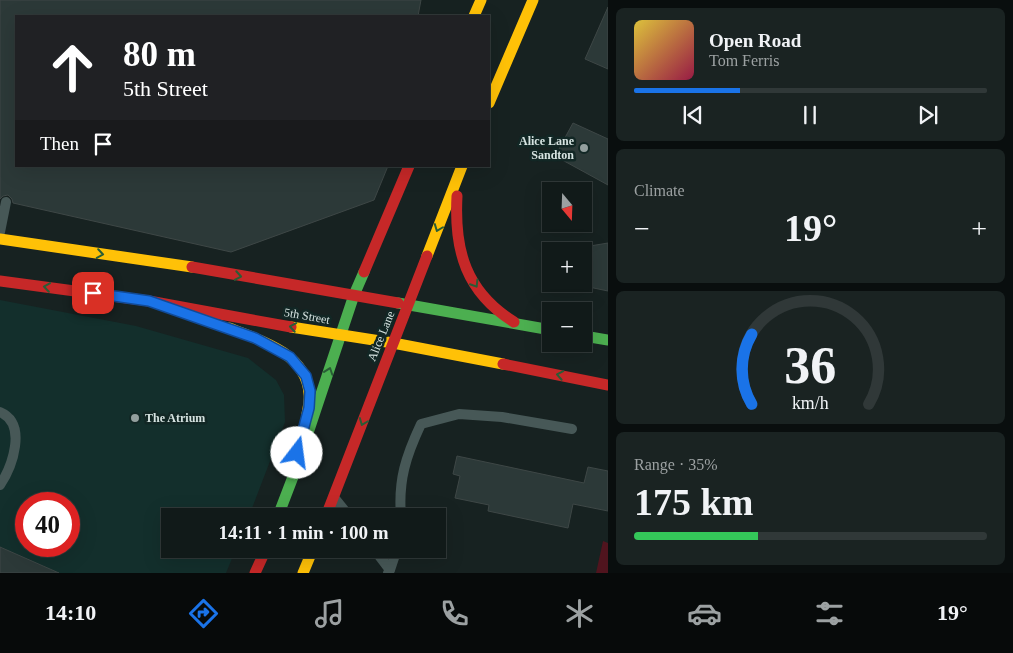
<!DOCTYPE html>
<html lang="en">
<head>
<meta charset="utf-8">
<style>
	:root { --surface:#111a19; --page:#1a2322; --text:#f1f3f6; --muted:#9ca1a2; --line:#303838; --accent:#1a73e8 }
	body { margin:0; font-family:"Times New Roman",serif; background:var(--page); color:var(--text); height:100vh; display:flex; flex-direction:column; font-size:19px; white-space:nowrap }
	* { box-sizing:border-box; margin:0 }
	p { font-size:16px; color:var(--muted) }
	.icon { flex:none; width:28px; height:28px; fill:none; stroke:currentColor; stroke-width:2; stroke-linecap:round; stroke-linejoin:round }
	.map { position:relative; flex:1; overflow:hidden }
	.drawer { display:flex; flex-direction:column; gap:8px; padding:8px; background:#090e0e; width:405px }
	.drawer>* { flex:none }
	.hud { position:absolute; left:15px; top:15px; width:475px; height:152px; border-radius:0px; box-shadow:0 5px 20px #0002,0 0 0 1px var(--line); background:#202124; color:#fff; overflow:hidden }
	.needle { width:32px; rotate:161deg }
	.controls { position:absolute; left:542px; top:182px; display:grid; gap:10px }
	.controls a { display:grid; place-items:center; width:50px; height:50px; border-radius:0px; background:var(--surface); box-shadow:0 5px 20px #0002,0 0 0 1px var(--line); font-size:25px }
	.speed { position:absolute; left:15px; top:492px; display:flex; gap:10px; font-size:25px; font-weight:700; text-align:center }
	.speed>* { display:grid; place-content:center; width:65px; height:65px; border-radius:50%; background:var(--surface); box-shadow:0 5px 20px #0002,0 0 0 1px var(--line); line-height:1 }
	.speed .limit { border:8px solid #d22; background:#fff; color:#111 }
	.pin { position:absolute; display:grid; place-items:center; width:42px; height:42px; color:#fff; margin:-21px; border-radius:10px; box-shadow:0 2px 8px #0006 }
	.me { position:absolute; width:55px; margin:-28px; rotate:15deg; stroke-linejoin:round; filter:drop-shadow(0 0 4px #0008) }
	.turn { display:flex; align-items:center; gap:18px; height:105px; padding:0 25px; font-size:22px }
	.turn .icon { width:65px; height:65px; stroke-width:2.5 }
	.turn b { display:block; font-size:35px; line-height:42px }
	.then { display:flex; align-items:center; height:48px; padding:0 25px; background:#0003; gap:10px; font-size:19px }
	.big { font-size:38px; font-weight:800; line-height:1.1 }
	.drawer .widget { flex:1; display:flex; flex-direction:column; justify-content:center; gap:8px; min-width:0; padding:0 18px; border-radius:8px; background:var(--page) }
	.drawer .dial { align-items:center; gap:0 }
	.dial svg { height:130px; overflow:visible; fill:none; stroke:var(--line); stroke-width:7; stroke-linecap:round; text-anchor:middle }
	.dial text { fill:var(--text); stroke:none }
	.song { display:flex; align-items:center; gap:15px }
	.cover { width:60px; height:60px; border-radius:8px; background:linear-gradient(135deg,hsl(50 70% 55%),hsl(340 70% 35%)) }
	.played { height:5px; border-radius:2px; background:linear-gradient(90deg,var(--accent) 30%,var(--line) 30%) }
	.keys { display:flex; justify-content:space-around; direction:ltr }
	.heat { display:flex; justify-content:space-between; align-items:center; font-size:28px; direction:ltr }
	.charge { height:8px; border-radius:4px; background:linear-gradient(90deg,#34c759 35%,var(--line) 0) }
	.trip { position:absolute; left:161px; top:508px; width:285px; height:50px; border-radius:0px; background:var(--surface); box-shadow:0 5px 20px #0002,0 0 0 1px var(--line); font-weight:800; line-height:50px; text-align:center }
	.menu { display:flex; height:80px; justify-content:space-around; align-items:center; background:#070a0a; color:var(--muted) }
	.menu .icon { width:35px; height:35px }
	.menu .on { color:var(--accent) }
	.menu b { font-size:22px; color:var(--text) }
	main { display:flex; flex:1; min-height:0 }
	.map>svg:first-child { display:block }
	.built { fill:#132f2c; fill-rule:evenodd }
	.green { fill:#50141e }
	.building { fill:#2c3938; stroke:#3e4746 }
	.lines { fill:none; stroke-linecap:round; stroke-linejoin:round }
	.lane { stroke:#475857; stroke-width:10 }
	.fast { stroke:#4caf50; stroke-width:11 }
	.slow { stroke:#ffc107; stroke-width:11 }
	.jam { stroke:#c62828; stroke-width:11 }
	.oneway { stroke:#295d36 }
	.route-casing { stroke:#114b97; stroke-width:12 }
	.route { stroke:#1a73e8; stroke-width:9 }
	.poi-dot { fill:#939f9e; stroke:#122725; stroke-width:2 }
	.labels { text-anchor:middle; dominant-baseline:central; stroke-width:5; stroke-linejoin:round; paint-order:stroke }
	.poi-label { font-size:12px; font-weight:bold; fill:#d6e3e1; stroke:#122725; text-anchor:end }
	.street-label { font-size:12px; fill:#d6e3e1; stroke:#122725 }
</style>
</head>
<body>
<main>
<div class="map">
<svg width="608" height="573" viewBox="0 0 608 573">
	<rect width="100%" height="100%" fill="#172221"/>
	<path class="built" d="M 0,300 L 136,326 L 248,358 L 276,380 L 284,395 L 285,422 L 249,516 L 170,516 L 170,549 L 236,549 L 226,573 L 0,573 ZM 26,504 L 69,504 L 69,546 L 26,546 Z"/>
	<path class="green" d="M 603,541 L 608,543 L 608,573 L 596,573 Z"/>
	<path class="building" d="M 0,0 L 421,0 L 418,16 L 16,16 L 16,166 L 388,166 L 374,200 L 231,252 L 13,203 L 12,199 L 8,195 L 3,196 L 0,199 Z
		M 608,7 L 608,69 L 585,59 Z
		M 573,123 L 608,139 L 608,185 L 555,156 Z
		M 608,243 L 608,291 L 584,286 L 584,247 Z
		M 457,456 L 584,483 L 588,467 L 608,471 L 608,511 L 573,504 L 568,528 L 488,511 L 489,505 L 455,498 L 460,476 L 453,474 Z
		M 0,547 L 59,573 L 0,573 Z"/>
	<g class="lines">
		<path class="lane" d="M 0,232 L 6,202
			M 0,412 C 28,424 12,467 0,485
			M 336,500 L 349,516
			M 401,516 C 398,480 406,456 421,424 L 459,414 L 502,417 L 572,429
			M 374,549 L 390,570 L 388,573
			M 390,570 L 397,549"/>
		<path class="fast" d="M 398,303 L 551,330
			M 584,336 L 608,340
			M 278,516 L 296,469 L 354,295 L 364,272"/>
		<path class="slow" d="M 474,16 L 481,0
			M 489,103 L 533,0
			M 0,239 L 192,267
			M 427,256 L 462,166
			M 291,327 L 393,343 L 503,364
			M 229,328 C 261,340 307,354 309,394 C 310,401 308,408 307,414
			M 303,573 L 313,549"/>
		<path class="jam" d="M 457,196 C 454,251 466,292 514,322
			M 192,267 L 398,303
			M 364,272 L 409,166
			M 0,281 L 149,301 L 291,327
			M 503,364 L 608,385
			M 326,516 L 427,256
			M 255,573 L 266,549"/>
	</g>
	<defs><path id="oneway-chevron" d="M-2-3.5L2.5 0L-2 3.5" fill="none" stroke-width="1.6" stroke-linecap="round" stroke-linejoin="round" transform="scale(1.25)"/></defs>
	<g class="oneway">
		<use href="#oneway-chevron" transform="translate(438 228) rotate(111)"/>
		<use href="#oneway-chevron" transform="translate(100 254) rotate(9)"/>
		<use href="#oneway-chevron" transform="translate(238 276) rotate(10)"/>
		<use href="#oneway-chevron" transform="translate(475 284) rotate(58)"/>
		<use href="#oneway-chevron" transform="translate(47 287) rotate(-172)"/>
		<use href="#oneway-chevron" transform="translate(293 327) rotate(-170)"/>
		<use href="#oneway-chevron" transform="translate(329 371) rotate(-71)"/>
		<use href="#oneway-chevron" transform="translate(560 375) rotate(-169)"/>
		<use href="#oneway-chevron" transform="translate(363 422) rotate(111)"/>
	</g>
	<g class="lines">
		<g class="route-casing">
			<path id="route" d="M 93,293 L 149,301 L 255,338 L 290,357 L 306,376 L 310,391 L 309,408 L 297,453"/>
		</g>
		<use href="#route" class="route"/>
	</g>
	<g class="poi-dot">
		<circle cx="584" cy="148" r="5"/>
		<circle cx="135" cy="418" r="5"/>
	</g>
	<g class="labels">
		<g class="poi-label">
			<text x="574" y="141">Alice Lane<tspan x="574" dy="14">Sandton</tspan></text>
			<text x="145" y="418" text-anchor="start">The Atrium</text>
		</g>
		<g class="street-label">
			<text transform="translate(307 316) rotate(10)">5th Street</text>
			<text transform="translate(381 336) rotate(-68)">Alice Lane</text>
		</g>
	</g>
</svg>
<div class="controls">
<a><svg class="needle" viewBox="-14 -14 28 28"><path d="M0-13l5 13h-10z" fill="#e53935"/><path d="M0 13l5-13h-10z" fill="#9ca1a2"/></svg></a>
<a>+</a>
<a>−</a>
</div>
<div class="speed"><div class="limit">40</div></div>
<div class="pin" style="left:93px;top:293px;background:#d93025"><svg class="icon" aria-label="arrive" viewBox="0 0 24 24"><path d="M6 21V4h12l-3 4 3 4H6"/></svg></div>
<svg class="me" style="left:297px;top:453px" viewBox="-20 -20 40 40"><circle r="19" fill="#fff"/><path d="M0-13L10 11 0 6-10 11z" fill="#1a73e8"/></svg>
<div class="trip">14:11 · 1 min · 100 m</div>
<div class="hud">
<div class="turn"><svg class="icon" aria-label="ahead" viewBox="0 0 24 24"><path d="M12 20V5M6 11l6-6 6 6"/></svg><div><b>80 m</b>5th Street</div></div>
<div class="then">Then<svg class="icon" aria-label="arrive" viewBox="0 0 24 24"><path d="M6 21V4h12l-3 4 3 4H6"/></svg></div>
</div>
</div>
<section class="drawer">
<div class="widget">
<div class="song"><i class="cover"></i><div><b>Open Road</b><p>Tom Ferris</p></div></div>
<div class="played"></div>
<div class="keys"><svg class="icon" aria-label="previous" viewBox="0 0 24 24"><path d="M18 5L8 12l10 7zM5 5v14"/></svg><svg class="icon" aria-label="pause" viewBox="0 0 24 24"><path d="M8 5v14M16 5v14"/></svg><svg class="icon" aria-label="next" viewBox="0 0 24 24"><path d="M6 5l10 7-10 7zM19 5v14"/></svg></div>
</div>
<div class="widget"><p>Climate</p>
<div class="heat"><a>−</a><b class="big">19°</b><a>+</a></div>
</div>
<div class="widget dial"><svg viewBox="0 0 100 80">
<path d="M14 69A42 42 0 1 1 86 69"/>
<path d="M14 69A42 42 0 0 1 14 26" stroke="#1a73e8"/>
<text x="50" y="56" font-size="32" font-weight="700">36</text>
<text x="50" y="72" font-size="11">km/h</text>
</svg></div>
<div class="widget"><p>Range · 35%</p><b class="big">175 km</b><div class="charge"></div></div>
</section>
</main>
<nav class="menu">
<b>14:10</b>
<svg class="icon on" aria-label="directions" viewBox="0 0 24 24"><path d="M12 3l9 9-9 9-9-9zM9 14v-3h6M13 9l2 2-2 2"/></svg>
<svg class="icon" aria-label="music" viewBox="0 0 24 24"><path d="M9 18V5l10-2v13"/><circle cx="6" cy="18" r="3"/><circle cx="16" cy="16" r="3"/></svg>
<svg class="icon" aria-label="phone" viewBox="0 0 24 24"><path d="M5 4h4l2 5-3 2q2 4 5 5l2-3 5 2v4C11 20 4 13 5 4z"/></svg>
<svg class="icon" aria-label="climate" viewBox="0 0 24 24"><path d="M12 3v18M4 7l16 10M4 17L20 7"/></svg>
<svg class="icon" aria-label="car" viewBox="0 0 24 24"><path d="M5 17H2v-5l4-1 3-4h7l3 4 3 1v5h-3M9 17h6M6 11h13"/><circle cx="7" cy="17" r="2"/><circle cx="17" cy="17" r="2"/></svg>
<svg class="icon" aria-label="filters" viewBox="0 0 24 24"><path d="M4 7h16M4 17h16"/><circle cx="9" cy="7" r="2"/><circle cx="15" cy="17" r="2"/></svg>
<b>19°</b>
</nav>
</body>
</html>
